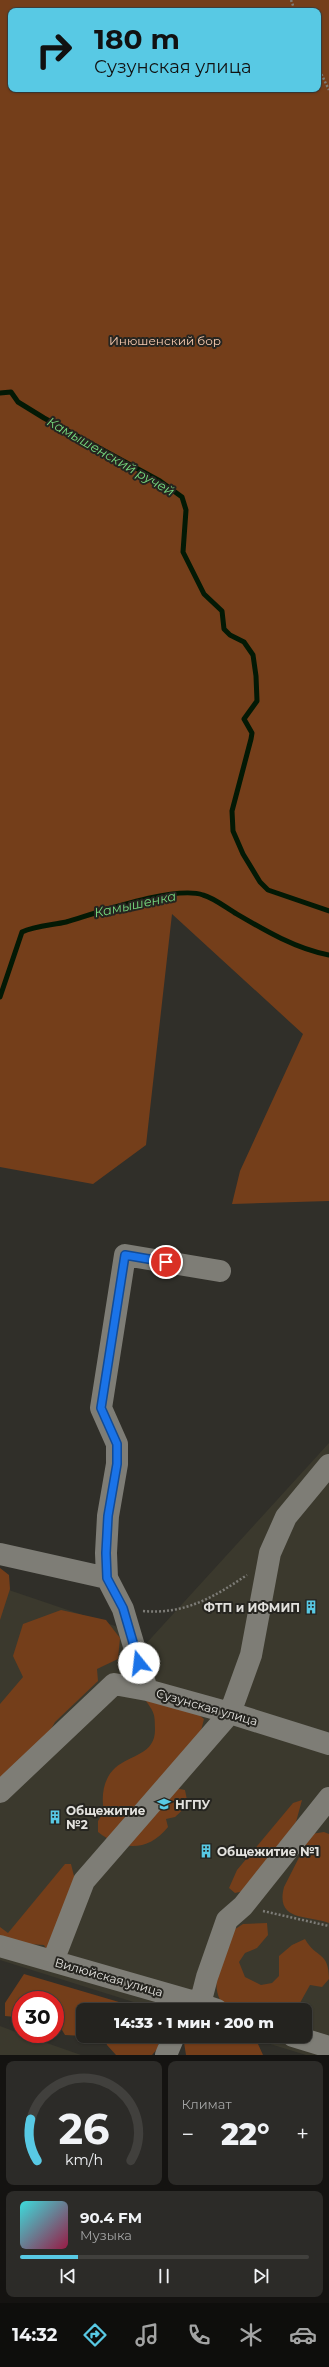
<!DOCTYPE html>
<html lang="ru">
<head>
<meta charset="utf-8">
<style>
	:root { --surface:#24231f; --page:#2c2b28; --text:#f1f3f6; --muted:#a3a4a4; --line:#41403d; --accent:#58c9e4 }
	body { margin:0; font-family:Montserrat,sans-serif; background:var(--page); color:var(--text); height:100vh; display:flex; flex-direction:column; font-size:15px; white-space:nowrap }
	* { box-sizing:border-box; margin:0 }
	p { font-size:13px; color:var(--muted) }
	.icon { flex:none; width:22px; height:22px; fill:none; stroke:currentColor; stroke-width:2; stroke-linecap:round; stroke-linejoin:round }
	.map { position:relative; height:2055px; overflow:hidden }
	.drawer { display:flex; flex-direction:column; gap:6px; padding:6px; background:#141311; flex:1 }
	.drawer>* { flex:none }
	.guide { position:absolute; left:8px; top:8px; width:313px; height:84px; border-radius:8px; box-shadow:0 1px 3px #0004,0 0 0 1px var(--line); background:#58c9e4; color:#111; overflow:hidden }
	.speed { position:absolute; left:12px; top:1991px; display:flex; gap:8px; font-size:20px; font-weight:700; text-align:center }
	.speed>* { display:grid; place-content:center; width:52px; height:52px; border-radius:50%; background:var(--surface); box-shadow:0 1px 3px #0004,0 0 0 1px var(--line); line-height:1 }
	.speed .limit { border:6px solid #d22; background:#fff; color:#111 }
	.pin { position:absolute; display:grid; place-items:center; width:34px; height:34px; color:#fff; margin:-17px; border:2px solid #fff; border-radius:50%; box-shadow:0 1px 4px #0007 }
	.me { position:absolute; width:44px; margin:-22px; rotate:344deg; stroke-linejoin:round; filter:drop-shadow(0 0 3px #0008) }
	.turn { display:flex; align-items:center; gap:14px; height:84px; padding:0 20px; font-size:18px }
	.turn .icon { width:52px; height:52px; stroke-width:2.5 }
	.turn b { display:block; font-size:28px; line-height:34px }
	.big { font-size:30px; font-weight:800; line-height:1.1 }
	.drawer .widget { flex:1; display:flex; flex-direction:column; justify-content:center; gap:6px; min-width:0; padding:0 14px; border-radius:8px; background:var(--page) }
	.drawer .dial { align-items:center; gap:0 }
	.dial svg { height:104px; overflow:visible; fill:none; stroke:var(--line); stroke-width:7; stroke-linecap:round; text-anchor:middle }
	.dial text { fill:var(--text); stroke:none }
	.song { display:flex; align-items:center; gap:12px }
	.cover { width:48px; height:48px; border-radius:6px; background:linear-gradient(135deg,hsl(180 70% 55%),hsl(340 70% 35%)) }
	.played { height:4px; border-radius:2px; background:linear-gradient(90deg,var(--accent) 20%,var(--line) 20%) }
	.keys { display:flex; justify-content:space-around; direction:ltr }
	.heat { display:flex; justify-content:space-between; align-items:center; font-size:22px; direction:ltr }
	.drawer .tiles { flex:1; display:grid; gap:6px; grid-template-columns:1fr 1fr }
	.widget:last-child { grid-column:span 2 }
	.trip { position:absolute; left:76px; top:2003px; width:236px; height:40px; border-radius:8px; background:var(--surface); box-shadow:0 1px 3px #0004,0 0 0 1px var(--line); font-weight:800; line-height:40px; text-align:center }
	.tabs { display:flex; height:64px; justify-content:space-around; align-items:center; background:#0e0e0c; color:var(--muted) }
	.tabs .icon { width:28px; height:28px }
	.tabs .on { color:var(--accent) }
	.tabs b { font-size:18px; color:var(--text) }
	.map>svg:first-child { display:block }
	.built { fill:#3b392d }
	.green { fill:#743e1a; fill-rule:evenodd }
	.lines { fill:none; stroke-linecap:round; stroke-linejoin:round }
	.stream { stroke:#031905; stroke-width:5 }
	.path { stroke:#7d7c77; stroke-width:2.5; stroke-dasharray:2 2; stroke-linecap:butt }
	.minor { stroke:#7e7d76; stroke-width:22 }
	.route-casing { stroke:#114b97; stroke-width:10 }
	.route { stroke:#1a73e8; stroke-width:7 }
	.labels { text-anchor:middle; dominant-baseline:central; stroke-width:4; stroke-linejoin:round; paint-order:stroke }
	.park-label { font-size:12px; fill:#faccb1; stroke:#262520 }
	.poi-label { font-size:12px; font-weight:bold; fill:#e3e2de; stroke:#262520; text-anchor:start }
	.street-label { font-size:12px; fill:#e3e2de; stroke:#262520 }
	.water-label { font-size:13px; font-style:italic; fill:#77db7f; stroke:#262520 }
</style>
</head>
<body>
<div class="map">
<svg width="329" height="2055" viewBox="0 0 329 2055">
	<rect width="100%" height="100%" fill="#302f29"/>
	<path class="built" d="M 329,1443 L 329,2055 L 306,2055 L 244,2036 L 305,2036 L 305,2010 L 159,2010 L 0,1960 L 0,1587 L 115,1626 L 143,1647 Z
		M 0,2026 L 21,2034 L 81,2055 L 0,2055 Z"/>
	<path class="green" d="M 0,0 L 329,0 L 329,1201 L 232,1204 L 240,1171 L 303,1034 L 172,914 L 146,1145 L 93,1184 L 0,1167 ZM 11,11 L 318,11 L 318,89 L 11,89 Z
		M 0,1568 L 9,1575 L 10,1589 L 0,1620 Z
		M 61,1610 L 106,1620 L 120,1638 L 118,1659 L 97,1669 L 98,1681 L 55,1722 L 24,1777 L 0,1791 L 0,1704 L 23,1677 L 13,1656 L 23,1624 Z
		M 160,1684 L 204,1719 L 200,1735 L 170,1787 L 185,1790 L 188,1805 L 175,1817 L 166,1819 L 168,1827 C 148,1852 122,1851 98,1832 L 98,1821 L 104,1811 C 101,1797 103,1779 115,1768 C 131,1754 156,1755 155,1728 C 155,1714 154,1712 146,1701 Z
		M 302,1800 L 296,1822 L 244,1891 L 235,1893 L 229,1888 L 237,1870 L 293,1803 Z
		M 324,1832 L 329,1834 L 329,1923 C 308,1915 275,1922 284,1887 L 311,1834 Z
		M 65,1864 L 71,1864 L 76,1884 L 48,1952 L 44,1945 L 0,1942 L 0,1927 L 8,1933 Z
		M 267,1923 L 268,1935 L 257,1948 L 245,1953 L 239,1962 L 245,1977 L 261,1985 L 272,1983 L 279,1976 L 279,1956 L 292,1945 L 305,1939 C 316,1959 329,1951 329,1979 L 322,1987 L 310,1985 L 296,2010 L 231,2010 C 203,1995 223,1956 229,1933 L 243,1924 Z
		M 24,1974 L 146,2010 L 83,2010 L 84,2036 L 65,2035 L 62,2030 L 62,2025 L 55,2027 L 55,2000 L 21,2000 L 21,2015 L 16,2017 L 5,2016 L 5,2003 Z
		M 104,2036 L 158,2036 L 156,2038 L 159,2047 L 152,2055 L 116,2055 L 107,2045 Z
		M 183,2036 L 233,2036 L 258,2044 L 263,2055 L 186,2055 Z"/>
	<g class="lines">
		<path class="stream" d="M 0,393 L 11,392 L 18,402 L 44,418 L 160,481 L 182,497 L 186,510 L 183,552 L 204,594 L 222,611 L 224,629 L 230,635 L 244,642 L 253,655 L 256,676 L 257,701 L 244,719 L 252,733 L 251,739 L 232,811 L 233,831 L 243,854 L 260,882 L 268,890 L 329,911
			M 0,997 L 22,932 C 34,926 53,925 66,922 C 97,913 175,885 203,895 C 214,898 225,907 235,913 C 264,930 296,949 329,955"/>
		<path class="path" d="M 291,0 L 295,11
			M 318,67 L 329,90
			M 143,1611 C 184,1615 214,1597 247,1575
			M 263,1911 L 329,1926"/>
		<path class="minor" d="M 220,1271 L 125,1255 L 101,1408 L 117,1444 L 117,1464 L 108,1516 L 106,1553 L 107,1578 L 123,1609 L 147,1690 L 230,1713 L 329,1744
			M 0,1554 L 107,1578
			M 0,1792 L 114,1684 L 147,1690
			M 0,1946 L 188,2000 L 217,2010
			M 53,1961 L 84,1881 L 230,1713 L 251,1655 L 270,1553 L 286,1517 L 329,1465
			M 200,2004 L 207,1977 L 227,1920 L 243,1906 L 329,1798
			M 293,2036 L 329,2047
			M 166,2055 L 174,2036"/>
	</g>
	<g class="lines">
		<g class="route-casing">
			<path id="route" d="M 139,1663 L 123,1608 L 107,1578 L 106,1553 L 108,1516 L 117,1464 L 117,1444 L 101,1408 L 125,1255 L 166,1262"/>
		</g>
		<use href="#route" class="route"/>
	</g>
	<defs>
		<g id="building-bare" transform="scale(1.08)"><path d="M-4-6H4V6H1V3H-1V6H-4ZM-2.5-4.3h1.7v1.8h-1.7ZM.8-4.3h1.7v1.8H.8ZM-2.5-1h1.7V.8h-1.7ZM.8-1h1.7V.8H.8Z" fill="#58c9e4" stroke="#262520" stroke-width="2.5" paint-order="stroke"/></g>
		<g id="university-bare" transform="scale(1.08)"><path d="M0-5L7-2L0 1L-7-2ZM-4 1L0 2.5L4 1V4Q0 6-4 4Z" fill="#58c9e4" stroke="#262520" stroke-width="2.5" paint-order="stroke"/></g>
	</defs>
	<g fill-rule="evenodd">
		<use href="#building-bare" x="311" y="1607"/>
		<use href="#university-bare" x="164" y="1804"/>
		<use href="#building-bare" x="55" y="1817"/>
		<use href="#building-bare" x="206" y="1851"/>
	</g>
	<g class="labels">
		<g class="park-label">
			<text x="165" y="340">Инюшенский бор</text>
		</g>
		<g class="poi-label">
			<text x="300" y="1607" text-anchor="end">ФТП и ИФМИП</text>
			<text x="175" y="1804">НГПУ</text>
			<text x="66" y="1810">Общежитие<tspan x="66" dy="14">№2</tspan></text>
			<text x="217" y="1851">Общежитие №1</text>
		</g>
		<g class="street-label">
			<text transform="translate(207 1707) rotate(16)">Сузунская улица</text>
			<text transform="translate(109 1977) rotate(16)">Вилюйская улица</text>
		</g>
		<g class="water-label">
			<text transform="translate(111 456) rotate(30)">Камышенский ручей</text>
			<text transform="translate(135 904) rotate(-12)">Камышенка</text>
		</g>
	</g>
</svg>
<div class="speed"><div class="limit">30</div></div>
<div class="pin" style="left:166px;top:1262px;background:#d93025"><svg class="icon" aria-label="arrive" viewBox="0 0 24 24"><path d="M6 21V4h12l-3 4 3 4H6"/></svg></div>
<svg class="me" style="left:139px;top:1663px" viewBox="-20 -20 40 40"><circle r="19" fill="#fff"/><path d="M0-13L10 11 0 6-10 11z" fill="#1a73e8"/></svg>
<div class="trip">14:33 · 1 мин · 200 m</div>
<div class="guide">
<div class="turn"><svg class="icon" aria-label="right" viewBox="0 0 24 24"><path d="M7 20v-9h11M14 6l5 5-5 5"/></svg><div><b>180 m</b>Сузунская улица</div></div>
</div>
</div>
<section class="drawer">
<div class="tiles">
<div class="widget dial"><svg viewBox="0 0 100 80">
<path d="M14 69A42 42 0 1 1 86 69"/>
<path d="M14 69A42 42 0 0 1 9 37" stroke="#58c9e4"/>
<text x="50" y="56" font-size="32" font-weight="700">26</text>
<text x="50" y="72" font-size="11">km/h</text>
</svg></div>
<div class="widget"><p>Климат</p>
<div class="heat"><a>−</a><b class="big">22°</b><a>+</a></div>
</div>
<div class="widget">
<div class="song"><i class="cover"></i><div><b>90.4 FM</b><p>Музыка</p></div></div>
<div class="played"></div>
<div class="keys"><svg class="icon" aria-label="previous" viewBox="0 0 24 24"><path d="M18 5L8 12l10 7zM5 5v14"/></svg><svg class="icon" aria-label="pause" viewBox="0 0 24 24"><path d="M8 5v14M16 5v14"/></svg><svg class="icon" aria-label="next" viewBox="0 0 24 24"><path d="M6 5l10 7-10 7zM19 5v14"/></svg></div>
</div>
</div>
</section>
<nav class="tabs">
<b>14:32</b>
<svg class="icon on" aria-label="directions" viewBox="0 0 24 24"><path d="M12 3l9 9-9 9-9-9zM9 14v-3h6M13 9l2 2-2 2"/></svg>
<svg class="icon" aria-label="music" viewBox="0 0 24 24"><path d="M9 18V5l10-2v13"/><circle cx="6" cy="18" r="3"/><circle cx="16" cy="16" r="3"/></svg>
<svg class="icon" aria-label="phone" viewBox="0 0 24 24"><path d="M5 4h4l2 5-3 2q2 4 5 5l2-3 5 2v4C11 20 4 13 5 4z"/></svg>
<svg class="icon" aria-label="climate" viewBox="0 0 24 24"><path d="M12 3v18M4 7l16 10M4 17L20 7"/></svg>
<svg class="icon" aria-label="car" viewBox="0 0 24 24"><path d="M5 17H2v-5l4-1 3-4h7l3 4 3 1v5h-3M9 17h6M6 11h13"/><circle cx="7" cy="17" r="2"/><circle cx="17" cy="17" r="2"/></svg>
</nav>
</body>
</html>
